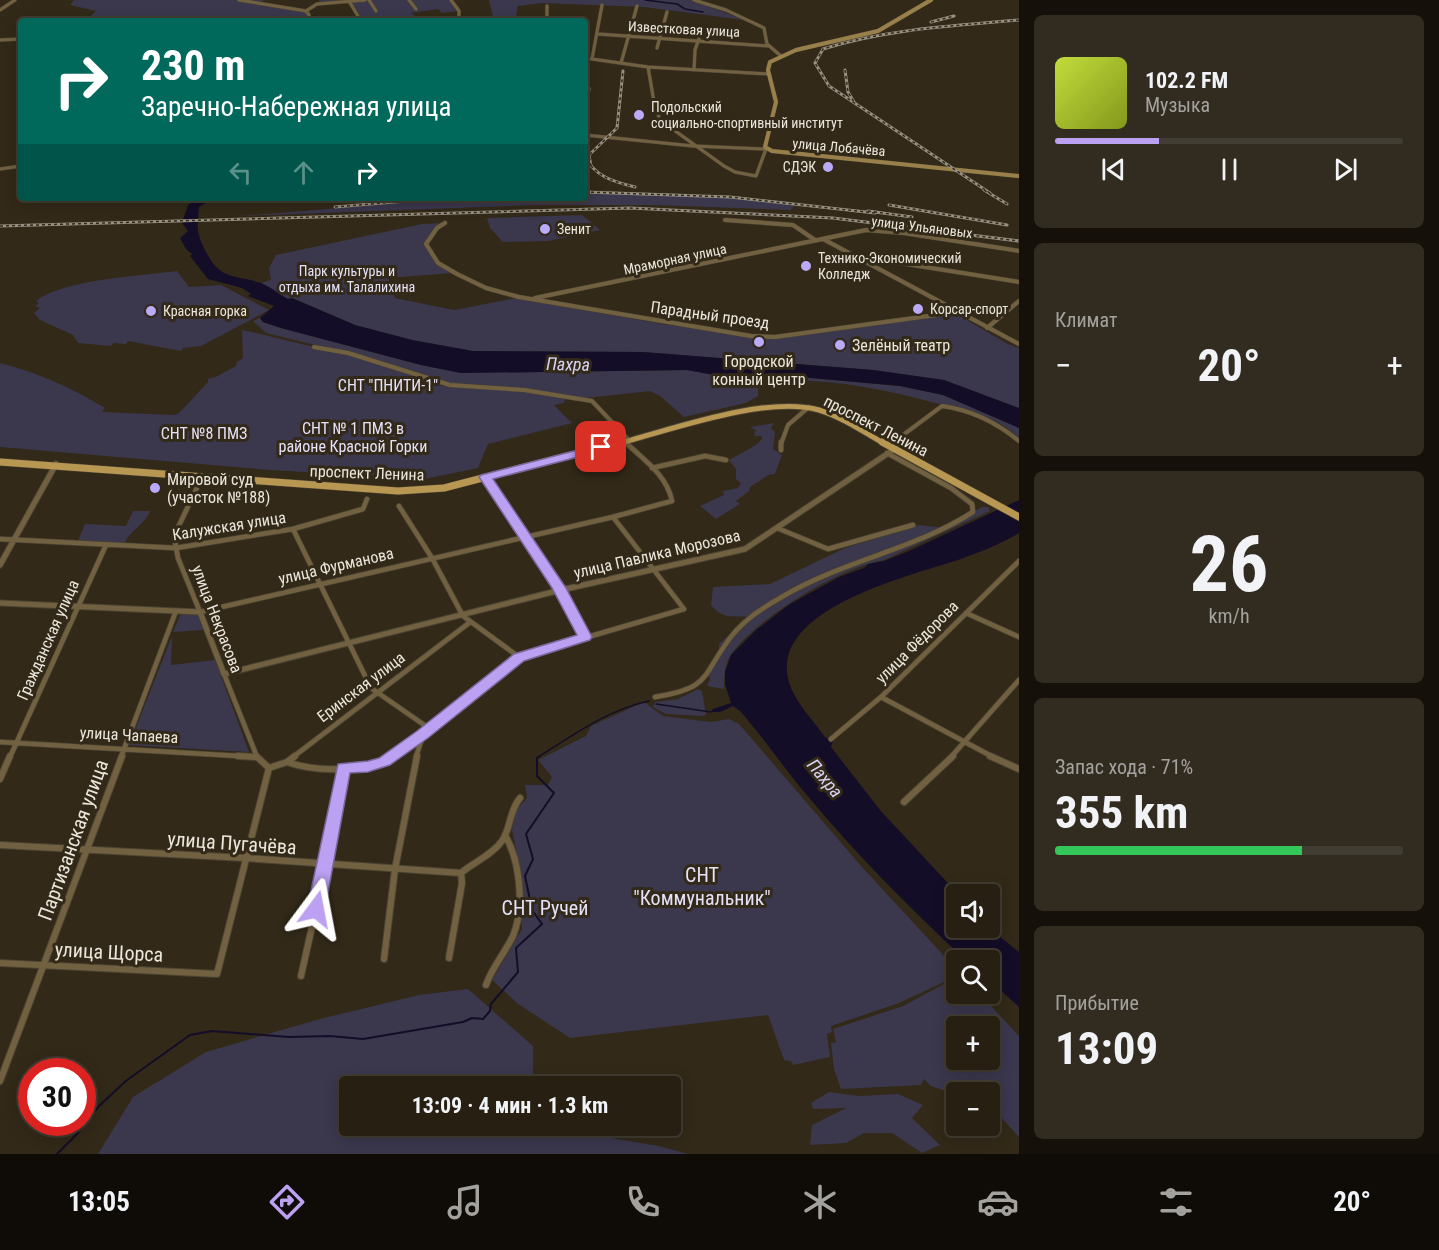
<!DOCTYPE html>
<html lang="ru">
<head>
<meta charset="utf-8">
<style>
	:root { --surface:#261f12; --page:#322c20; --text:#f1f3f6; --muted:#a4a29f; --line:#423d32; --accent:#bca0f2 }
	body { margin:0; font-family:"Roboto Condensed",sans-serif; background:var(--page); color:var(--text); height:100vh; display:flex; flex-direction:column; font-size:22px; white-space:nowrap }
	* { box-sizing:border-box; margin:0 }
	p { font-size:20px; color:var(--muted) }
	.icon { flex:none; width:33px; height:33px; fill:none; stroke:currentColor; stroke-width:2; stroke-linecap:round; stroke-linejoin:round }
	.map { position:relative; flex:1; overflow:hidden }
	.panel { display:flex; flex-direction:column; gap:15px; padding:15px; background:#15110a; width:420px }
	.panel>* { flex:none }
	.top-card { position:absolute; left:18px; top:18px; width:570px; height:183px; border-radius:6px; box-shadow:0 3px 15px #0003,0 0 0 2px var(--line); background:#00695c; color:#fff; overflow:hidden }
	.fabs { position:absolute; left:946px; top:884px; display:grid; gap:12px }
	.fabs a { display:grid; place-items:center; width:54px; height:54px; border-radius:6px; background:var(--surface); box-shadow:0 3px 15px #0003,0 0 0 2px var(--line); font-size:30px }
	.speed { position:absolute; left:18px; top:1058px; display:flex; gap:12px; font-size:30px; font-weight:700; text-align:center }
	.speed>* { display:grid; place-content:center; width:78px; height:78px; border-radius:50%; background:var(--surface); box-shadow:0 3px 15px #0003,0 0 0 2px var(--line); line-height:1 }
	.speed .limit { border:9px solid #d22; background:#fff; color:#111 }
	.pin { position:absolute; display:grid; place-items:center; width:51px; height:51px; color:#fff; margin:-26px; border-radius:12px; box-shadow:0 3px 9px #0006 }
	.me { position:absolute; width:66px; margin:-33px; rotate:13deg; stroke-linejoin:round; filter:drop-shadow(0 0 4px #0008) }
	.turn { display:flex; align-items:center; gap:21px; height:126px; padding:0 24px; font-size:27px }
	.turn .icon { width:78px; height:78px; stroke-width:2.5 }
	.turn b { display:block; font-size:42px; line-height:51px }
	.lanes { display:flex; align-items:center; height:57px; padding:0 24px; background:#0003; justify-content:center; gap:30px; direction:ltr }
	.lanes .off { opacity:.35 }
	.big { font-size:45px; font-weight:700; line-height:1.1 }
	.panel .card { flex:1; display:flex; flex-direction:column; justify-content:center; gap:9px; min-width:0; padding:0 21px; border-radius:9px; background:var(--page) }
	.panel .dial { align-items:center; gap:0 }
	.dial b { font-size:78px; line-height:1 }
	.song { display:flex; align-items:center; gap:18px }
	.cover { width:72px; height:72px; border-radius:9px; background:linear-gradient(135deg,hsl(70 70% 55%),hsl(70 70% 35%)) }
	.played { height:6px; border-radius:3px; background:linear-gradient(90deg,var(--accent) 30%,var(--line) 30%) }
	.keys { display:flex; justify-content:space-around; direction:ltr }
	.heat { display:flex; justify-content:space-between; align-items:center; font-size:33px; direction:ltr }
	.charge { height:9px; border-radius:4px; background:linear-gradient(90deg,#34c759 71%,var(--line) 0) }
	.trip { position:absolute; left:339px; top:1076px; width:342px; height:60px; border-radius:6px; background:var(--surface); box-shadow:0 3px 15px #0003,0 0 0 2px var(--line); font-weight:700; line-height:60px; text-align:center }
	.tab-bar { display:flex; height:96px; justify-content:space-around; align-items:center; background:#0f0c07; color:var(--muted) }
	.tab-bar .icon { width:42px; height:42px }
	.tab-bar .selected { color:var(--accent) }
	.tab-bar b { font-size:27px; color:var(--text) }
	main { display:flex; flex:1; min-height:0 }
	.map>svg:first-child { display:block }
	.green { fill:#3b374d; fill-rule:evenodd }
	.water { fill:#140d28 }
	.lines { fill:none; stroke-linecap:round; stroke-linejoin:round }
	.stream-far1 { stroke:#140d28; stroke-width:1.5 }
	.stream { stroke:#140d28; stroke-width:2 }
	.minor-far3-casing { stroke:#4c4433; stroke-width:4 }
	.minor-far2-casing { stroke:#4c4433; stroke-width:5 }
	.minor-far1-casing { stroke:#4c4433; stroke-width:6 }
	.minor-casing { stroke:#4c4433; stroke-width:8 }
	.tertiary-far1-casing { stroke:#4c4433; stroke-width:4 }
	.tertiary-casing { stroke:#4c4433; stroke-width:7 }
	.secondary-casing { stroke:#4c4433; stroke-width:4.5 }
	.primary-far1-casing { stroke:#4c4433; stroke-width:7 }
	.primary-casing { stroke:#4c4433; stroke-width:8 }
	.minor-far3 { stroke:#716141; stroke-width:3 }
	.minor-far2 { stroke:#716141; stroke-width:4 }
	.minor-far1 { stroke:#716141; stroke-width:4.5 }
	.minor { stroke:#716141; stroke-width:6 }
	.tertiary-far1 { stroke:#716141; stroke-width:3 }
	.tertiary { stroke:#716141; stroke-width:5 }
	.secondary { stroke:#99804b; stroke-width:4 }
	.primary-far1 { stroke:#b79752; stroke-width:5 }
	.primary { stroke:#b79752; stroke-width:7 }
	.rail-casing { stroke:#979082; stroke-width:3 }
	.rail { stroke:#322918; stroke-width:1.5; stroke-dasharray:3; stroke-linecap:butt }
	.route { fill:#bca0f2; stroke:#7a689d; stroke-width:1.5 }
	.poi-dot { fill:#baaaf7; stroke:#322918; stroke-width:2 }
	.labels { text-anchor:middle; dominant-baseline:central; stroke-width:6; stroke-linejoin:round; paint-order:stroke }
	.far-street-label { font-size:14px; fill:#ece7dc; stroke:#322918 }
	.far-poi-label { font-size:14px; fill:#ece7dc; stroke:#322918; text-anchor:start }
	.far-park-label { font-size:14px; fill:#e5e1f9; stroke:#322918 }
	.street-label { font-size:16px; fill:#ece7dc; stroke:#322918 }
	.poi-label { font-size:16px; fill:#ece7dc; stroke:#322918; text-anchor:start }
	.park-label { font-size:16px; fill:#e5e1f9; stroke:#322918 }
	.water-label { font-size:18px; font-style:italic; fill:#d8d2f6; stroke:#322918 }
	.near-street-label { font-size:20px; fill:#ece7dc; stroke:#322918 }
	.near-park-label { font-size:20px; fill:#e5e1f9; stroke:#322918 }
</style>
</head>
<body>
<main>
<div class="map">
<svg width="1019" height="1154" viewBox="0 0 1019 1154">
	<rect width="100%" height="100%" fill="#322918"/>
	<path class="green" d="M 74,0 L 264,0 L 261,2 L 310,10 L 307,13 L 307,21 L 86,21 L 96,11 L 70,5 Z
		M 319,0 L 450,0 L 458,11 L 442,13 L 438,9 L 411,13 L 418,18 L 364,21 L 351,1 L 320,3 Z
		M 489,0 L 692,0 L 744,20 L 644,7 L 542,3 L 518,6 L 515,21 L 494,21 Z
		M 604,193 L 722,197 L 794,205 L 791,210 L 654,205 L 537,205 L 240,216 L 464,198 L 585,198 L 585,194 Z
		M 582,215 L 600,230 L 548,241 L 503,242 L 490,228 L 487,218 Z
		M 443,223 L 425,244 L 436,263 L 453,273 L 388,278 L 395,298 L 454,310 L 516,298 L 668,325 L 776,337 L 951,314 L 958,315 L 1008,344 L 1019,348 L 1019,408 L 944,380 L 873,370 L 643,352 L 473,351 L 412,340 L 355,325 L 297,300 L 286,298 L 261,283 L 271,280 L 269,268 L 276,255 L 422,224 Z
		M 177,271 L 189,287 L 221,285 L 269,310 L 201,346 L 183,348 L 181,351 L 128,341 L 126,344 L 114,343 L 111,346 L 78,343 L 73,335 L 40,320 L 34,313 L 40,308 L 35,306 L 39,303 L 36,301 C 65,279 139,276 177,271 Z
		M 260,318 L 263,322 L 281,328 L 421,365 L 461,373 L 687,370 L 714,375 L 765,374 L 900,386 L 943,395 L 1019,428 L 1019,438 C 993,414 968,411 935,403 C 887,390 842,381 792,380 L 792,384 L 766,382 L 758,388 L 758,396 L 746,403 L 684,417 L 660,396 L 650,391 L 587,398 L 503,386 L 450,383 L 392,365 L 384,365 L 441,384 L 441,386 L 506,389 L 565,399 L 564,403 L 554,405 L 572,423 L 488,444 L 478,468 L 425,479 L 270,470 L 0,447 L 0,363 C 37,372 72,388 105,408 L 102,412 L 175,415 L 180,412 L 208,382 L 208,379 L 218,376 L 236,366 L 237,362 L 243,358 L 242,330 C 277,337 310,348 344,352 L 266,333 L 253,321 Z
		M 774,423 L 771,428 L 775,432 L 773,449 L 782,455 L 775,474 L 768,475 L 750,487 L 749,491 L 736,501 L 740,504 L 716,519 L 700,506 L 724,495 L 723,491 L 738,488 L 741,483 L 736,479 L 736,469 L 729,460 L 756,445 L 762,439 L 762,436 L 755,436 L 754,432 L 757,431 L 750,427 Z
		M 982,507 L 988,507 L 990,511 L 884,560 C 839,568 760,616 732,653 C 724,663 724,677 724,689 L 707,686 L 710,679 L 708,671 L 712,666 L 711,661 L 719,653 L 719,644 L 748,617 C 731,616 722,619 711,605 L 713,587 L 770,584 L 845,548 L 919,525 L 945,528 Z
		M 133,511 L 150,511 C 144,526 131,529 124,544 L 78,541 L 85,524 L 126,526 Z
		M 198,614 L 203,630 L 173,632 L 180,615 Z
		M 172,636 L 171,665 L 215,660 L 249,752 L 129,745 Z
		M 698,689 L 702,691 L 706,715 L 702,716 L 666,714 L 653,707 L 655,702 L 678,699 Z
		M 644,702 L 663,716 L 711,722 L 729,719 L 739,724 L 862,867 L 957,970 L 957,976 L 899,1003 L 831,1026 L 832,1032 L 827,1034 L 830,1057 L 793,1065 L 791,1061 L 784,1060 L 768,1015 L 570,1038 L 518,1004 L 492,980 L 522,929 L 517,855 L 512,830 L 516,810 L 527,798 L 525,785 L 548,785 L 552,777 L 538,760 L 586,736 L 591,726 Z
		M 957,977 L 957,993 L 979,993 L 1019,1036 L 1019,1137 L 990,1105 L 990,1092 L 979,1092 L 973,1086 L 955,1094 L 931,1086 L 924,1079 L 921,1085 L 841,1089 L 834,1069 L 831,1043 L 836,1042 L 833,1029 L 903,1006 ZM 957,1026 L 990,1026 L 990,1059 L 957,1059 Z
		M 468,989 L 533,1046 L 533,1086 L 350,1086 L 350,1125 L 532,1125 L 659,1146 L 688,1154 L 98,1154 L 133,1097 L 206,1052 L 320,1019 L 419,995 Z
		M 829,1092 L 859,1096 L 898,1094 L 923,1105 L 912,1118 L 940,1145 L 922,1153 L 892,1133 L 864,1133 L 846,1143 L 810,1145 L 812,1125 L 846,1108 L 813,1109 L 811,1103 Z"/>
	<path class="water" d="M 199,198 L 215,198 L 199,207 C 197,228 196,233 206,252 C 221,281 234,274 261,283 C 271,287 280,295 288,299 L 292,298 L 355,325 L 412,340 L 473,351 L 643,352 L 873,370 L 944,380 L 1019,408 L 1019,428 L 943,395 L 900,386 L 767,374 L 714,375 L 687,370 L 461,373 L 421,365 L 281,328 L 263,322 L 260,318 L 274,306 L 248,296 L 251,294 L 242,288 L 208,279 L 190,256 L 192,254 L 186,249 L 180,238 L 188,231 L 182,223 L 188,205 Z
		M 1019,500 L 1019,533 C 1001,544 980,552 961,559 C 911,576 760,610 791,688 C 797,703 815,723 825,737 L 833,741 L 831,747 L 880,810 L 958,894 L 957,927 L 988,927 L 1019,952 L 1019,1007 L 990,981 L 990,960 L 966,960 C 910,909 855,853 806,794 C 783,767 763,737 740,711 L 733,706 L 720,712 L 711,712 L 713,709 L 731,703 L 725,684 L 725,672 L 731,655 L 756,630 L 790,604 L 839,577 L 864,568 L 868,564 L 884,561 L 909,551 Z"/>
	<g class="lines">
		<path class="stream-far1" d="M 645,0 L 677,4 L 685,9 L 703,12
			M 656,704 L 711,712
			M 538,757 C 574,735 607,710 649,701"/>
		<path class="stream" d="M 57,1154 L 77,1134 L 99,1106 L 127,1080 L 190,1035 L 212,1031 L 289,1037 L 330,1036 L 363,1039 L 463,1022 L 472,1018 L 483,1019 L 490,1011 L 491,1004 L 518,972 L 516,948 L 542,924 L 532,910 L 525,876 L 533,859 L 526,834 L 554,793 L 537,776 L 537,758 L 540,756"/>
		<g class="minor-far3-casing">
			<path id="minor-far3" d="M 239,0 L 306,11 L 317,4 L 365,0
				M 369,0 L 376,11
				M 409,0 L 416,9
				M 451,0 L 459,11 L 459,21
				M 694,0 L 726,10 L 764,28 L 767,44 L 781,56
				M 349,1 L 361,21
				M 547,6 L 547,21
				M 306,11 L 309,15 L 308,21
				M 378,21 L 417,18
				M 598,34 L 769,46
				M 0,40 L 21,39
				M 657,48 L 667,12
				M 585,58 L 648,67 L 769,74
				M 592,59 L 602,5
				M 621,63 L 637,6
				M 648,67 L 654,102 L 660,120 L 724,166 L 735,172 L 756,176 L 766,149
				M 694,70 L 695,50 L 702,30
				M 585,135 L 693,146 L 765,149
				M 0,169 L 21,166"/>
		</g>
		<g class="minor-far2-casing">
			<path id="minor-far2" d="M 725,220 L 793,225 L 815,240
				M 445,223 L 437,228 L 426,244 L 438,263 L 457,274 L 486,288 L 519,297 L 751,336 L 775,337 L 958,312
				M 823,239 L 1019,344
				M 856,256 L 1019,282
				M 535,298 L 866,230 L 904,233 L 1019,251
				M 987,328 L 1019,301
				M 314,347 L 348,353 L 450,385 L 524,390 L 592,401 L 627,438
				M 624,441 L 627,444
				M 781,444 L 788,425 L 809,407
				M 891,444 L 942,406 C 972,410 996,422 1019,441"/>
		</g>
		<g class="minor-far1-casing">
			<path id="minor-far1" d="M 891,444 L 893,442
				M 781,450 L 781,442
				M 652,468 L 705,456 L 726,460
				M 202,477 L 174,536 L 178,558 L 200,612 L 613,517 L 672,501 C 667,475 643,459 625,442
				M 485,477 L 561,590 L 585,637
				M 399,506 L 432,558 L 463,616 L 519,657
				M 777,528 L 828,549 L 913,525
				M 293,529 L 371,688 L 430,729
				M 0,539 L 176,548 L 293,529 L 363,509 L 367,499
				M 966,613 L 1019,637
				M 224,674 L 257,757
				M 655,697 C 711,688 701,677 730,638 C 742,622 762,608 780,598 C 841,561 914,550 973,512 L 972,504 L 951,488 L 887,453
				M 881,697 L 993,757
				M 831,739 L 881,697 L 1019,561
				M 0,742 L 256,757
				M 10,757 L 106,545
				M 121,757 L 176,611
				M 293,757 L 469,623
				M 389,757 L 423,735 L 519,657 L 684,609 L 613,517
				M 416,757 L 423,735
				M 951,757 L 1019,680"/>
		</g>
		<g class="minor-casing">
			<path id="minor" d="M 238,756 L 256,757
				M 256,756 L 269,768
				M 990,756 L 1019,769
				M 287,762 C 315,772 366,773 392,756
				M 269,768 L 287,762 L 295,756
				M 0,779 L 10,756
				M 904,802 L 953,756
				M 0,845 L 245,858 L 461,873
				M 449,958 L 462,883 L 461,873 C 474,862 492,855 502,841 C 511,828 509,811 520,798
				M 384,959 L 395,869 L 417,756
				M 0,963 L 217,974 L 269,768
				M 301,976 L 326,864 L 343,768
				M 486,985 C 492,967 505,953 513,936 C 525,907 520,861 505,835
				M 0,1081 L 122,756"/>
		</g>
		<g class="tertiary-far1-casing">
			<path id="tertiary-far1" d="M 0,10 L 15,0"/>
		</g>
		<g class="tertiary-casing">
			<path id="tertiary" d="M 0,565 L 56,464
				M 0,603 L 200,612 L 224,674 L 561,590 L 745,549 L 896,448"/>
		</g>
		<g class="secondary-casing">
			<path id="secondary" d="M 931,0 L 878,31 L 796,50 L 770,62 L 768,70 L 776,102 L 765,147 L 772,151 L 1019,176"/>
		</g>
		<g class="primary-far1-casing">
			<path id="primary-far1" d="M 616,444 C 671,430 765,395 819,410 C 842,417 864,432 885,444"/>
		</g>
		<g class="primary-casing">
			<path id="primary" d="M 882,442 L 1019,517
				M 0,462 L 398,491 L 444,488 L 621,442"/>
		</g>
		<use href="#minor-far3" class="minor-far3"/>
		<use href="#minor-far2" class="minor-far2"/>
		<use href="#minor-far1" class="minor-far1"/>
		<use href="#minor" class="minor"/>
		<use href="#tertiary-far1" class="tertiary-far1"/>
		<use href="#tertiary" class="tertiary"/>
		<use href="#secondary" class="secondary"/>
		<use href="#primary-far1" class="primary-far1"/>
		<use href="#primary" class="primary"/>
		<g class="rail-casing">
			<path id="rail" d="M 931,22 L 954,16
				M 845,70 L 848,92 L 854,102
				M 585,127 L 589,88
				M 585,155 C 593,176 614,182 635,187
				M 591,166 L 589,155 L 617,128 L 623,71
				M 984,190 L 1007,204
				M 585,192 L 730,197 L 875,213
				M 990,193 L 829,86 L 815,63 L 823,49 C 886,29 953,26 1019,20
				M 889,205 L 1007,225
				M 335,207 L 443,198
				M 868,211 L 912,217
				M 0,226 L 630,208 L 833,218 L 1019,241"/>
		</g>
		<use href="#rail" class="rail"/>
	</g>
	<path class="route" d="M 601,444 L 607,447 L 605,450 L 493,479 L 566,588 L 592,637 L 590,640 L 524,661 L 428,738 L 390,765 L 368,772 L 350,773 L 325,909 L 322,913 L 316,915 L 310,913 L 307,909 L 338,764 L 368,761 L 379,758 L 417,731 L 514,654 L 577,635 L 552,588 L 479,477 L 481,475 Z"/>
	<g class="poi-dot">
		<circle cx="639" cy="115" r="6"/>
		<circle cx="828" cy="167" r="6"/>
		<circle cx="545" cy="229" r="6"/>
		<circle cx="806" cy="266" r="6"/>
		<circle cx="918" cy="309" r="6"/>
		<circle cx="151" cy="311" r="6"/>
		<circle cx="759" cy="342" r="6"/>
		<circle cx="840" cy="345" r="6"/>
		<circle cx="155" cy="488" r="6"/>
	</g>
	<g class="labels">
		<g class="far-street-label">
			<text transform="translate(684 29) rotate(3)">Известковая улица</text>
			<text transform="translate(839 147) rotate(5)">улица Лобачёва</text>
			<text transform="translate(922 227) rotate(7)">улица Ульяновых</text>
			<text transform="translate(675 259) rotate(-12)">Мраморная улица</text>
		</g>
		<g class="far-poi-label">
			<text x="651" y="107">Подольский<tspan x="651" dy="16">социально-спортивный институт</tspan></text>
			<text x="816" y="167" text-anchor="end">СДЭК</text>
			<text x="557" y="229">Зенит</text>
			<text x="818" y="258">Технико-Экономический<tspan x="818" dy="16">Колледж</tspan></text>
			<text x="930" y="309">Корсар-спорт</text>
			<text x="163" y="311">Красная горка</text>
		</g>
		<g class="far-park-label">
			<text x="347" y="271">Парк культуры и<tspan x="347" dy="16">отдыха им. Талалихина</tspan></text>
		</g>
		<g class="street-label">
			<text transform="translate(710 315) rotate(8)">Парадный проезд</text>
			<text transform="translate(876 426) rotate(27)">проспект Ленина</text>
			<text transform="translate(367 473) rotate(2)">проспект Ленина</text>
			<text transform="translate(229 526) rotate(-9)">Калужская улица</text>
			<text transform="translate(657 554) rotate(-13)">улица Павлика Морозова</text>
			<text transform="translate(336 566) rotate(-13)">улица Фурманова</text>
			<text transform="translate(217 619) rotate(69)">улица Некрасова</text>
			<text transform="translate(48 640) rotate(-66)">Гражданская улица</text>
			<text transform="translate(917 642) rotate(-45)">улица Фёдорова</text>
			<text transform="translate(361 687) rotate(-37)">Еринская улица</text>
			<text transform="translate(129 735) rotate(3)">улица Чапаева</text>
		</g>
		<g class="poi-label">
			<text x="852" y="345">Зелёный театр</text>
			<text x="759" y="361" text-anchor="middle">Городской<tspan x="759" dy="18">конный центр</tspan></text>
			<text x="167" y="479">Мировой суд<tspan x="167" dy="18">(участок №188)</tspan></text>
		</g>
		<g class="park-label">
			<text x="388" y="385">СНТ "ПНИТИ-1"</text>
			<text x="353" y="428">СНТ № 1 ПМЗ в<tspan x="353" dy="18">районе Красной Горки</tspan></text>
			<text x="204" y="433">СНТ №8 ПМЗ</text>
		</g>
		<g class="water-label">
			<text transform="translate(568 364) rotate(1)">Пахра</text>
			<text transform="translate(825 778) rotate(50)">Пахра</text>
		</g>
		<g class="near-street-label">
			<text transform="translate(73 840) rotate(-70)">Партизанская улица</text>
			<text transform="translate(232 843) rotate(4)">улица Пугачёва</text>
			<text transform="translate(109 952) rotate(3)">улица Щорса</text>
		</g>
		<g class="near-park-label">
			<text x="702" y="875">СНТ<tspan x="702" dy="23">"Коммунальник"</tspan></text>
			<text x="545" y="908">СНТ Ручей</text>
		</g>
	</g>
</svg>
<div class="fabs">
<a><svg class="icon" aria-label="sound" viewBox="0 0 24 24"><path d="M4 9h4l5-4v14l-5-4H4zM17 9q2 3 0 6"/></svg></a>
<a><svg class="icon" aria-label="search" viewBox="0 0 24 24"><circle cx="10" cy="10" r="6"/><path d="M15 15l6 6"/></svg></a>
<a>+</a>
<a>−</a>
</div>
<div class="speed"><div class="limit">30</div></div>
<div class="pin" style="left:601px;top:447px;background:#d93025"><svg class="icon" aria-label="arrive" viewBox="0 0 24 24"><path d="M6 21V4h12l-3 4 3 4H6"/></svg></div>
<svg class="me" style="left:316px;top:909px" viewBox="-20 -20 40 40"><path d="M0-17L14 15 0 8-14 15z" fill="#bca0f2" stroke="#fff" stroke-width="4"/></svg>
<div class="trip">13:09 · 4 мин · 1.3 km</div>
<div class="top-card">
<div class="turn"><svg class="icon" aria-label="right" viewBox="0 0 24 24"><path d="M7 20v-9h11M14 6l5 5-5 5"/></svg><div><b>230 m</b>Заречно-Набережная улица</div></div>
<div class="lanes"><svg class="icon off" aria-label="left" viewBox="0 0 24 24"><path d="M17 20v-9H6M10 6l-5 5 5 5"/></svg><svg class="icon off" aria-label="ahead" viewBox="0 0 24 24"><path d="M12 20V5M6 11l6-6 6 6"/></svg><svg class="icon" aria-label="right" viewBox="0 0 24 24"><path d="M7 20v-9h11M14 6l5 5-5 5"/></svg></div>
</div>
</div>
<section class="panel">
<div class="card">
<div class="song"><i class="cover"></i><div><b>102.2 FM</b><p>Музыка</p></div></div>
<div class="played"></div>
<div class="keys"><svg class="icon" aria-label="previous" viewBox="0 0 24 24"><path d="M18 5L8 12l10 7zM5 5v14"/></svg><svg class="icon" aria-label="pause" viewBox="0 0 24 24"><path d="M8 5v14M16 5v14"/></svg><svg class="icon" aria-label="next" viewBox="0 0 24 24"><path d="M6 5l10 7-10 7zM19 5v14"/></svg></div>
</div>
<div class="card"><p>Климат</p>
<div class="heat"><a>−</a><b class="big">20°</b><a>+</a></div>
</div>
<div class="card dial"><b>26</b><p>km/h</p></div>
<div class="card"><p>Запас хода · 71%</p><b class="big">355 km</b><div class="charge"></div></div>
<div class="card"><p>Прибытие</p><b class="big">13:09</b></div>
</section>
</main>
<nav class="tab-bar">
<b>13:05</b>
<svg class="icon selected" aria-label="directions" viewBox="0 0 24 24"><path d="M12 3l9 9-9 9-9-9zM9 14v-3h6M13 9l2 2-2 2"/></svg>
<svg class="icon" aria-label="music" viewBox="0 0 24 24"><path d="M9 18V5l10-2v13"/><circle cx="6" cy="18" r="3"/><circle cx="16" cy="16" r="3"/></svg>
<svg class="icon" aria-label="phone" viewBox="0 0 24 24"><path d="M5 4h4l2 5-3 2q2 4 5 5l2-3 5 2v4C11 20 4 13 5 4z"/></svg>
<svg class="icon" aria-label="climate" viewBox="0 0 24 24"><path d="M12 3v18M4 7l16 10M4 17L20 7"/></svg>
<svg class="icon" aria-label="car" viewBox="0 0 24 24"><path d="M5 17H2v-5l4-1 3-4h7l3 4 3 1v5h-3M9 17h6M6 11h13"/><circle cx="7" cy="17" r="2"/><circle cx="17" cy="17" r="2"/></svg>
<svg class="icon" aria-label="filters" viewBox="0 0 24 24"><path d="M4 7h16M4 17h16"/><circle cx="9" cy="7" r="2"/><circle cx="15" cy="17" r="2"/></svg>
<b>20°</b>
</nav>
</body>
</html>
